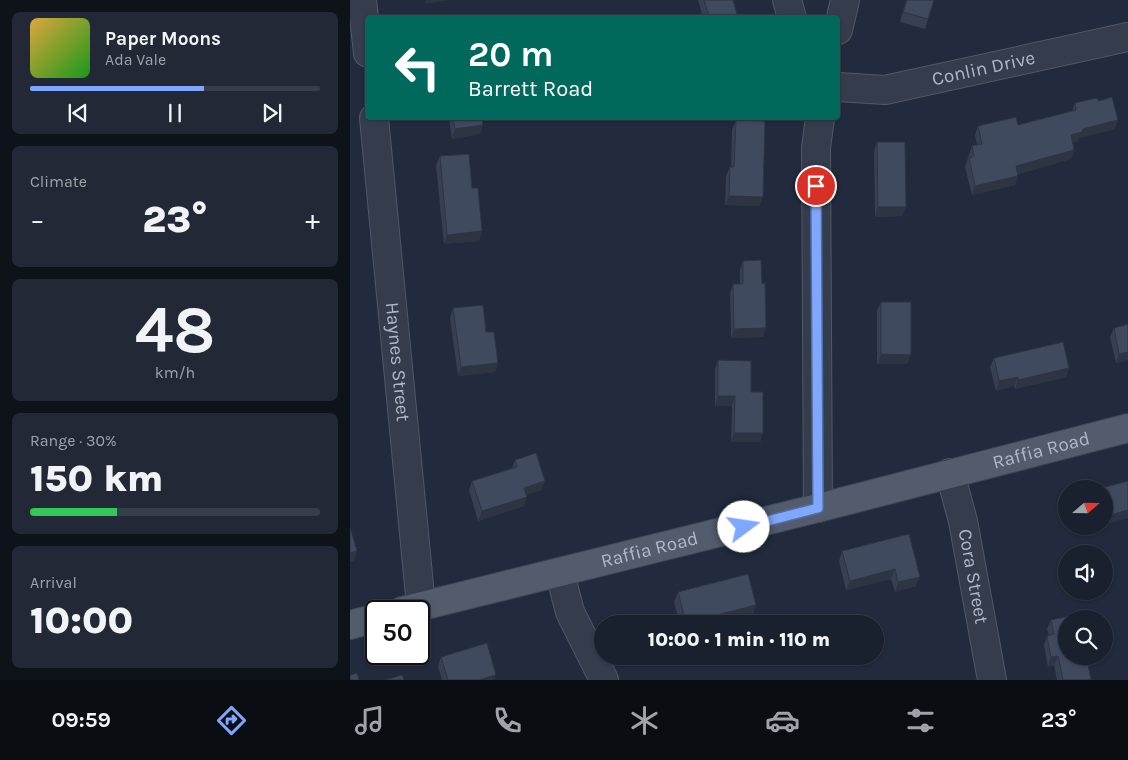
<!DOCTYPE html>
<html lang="en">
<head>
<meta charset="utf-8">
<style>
	:root { --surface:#19202e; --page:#222836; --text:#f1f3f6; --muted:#9fa3aa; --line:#373e4a; --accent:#7fa7fe }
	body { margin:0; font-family:Karla,sans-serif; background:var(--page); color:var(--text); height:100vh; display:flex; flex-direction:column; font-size:19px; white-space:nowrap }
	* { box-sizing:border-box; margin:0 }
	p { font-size:16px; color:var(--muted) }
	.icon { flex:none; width:28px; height:28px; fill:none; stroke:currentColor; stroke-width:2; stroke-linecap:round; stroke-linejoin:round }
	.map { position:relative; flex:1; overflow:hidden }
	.side { display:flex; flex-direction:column; gap:12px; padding:12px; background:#0e1219; width:350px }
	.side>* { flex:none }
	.top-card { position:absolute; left:15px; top:15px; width:475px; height:105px; border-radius:5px; box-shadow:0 1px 4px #0004,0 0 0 1px var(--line); background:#00695c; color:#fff; overflow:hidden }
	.needle { width:32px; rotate:70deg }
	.buttons { position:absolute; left:708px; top:480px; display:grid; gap:10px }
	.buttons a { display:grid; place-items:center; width:55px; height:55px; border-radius:50%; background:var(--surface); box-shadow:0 1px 4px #0004,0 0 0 1px var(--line); font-size:25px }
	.speed { position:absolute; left:15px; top:600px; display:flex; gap:10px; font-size:25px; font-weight:700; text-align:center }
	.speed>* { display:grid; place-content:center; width:65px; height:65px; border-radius:50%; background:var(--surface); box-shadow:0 1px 4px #0004,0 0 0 1px var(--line); line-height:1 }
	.speed .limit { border:2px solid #111; border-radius:8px; background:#fff; color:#111 }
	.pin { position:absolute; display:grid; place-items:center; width:42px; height:42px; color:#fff; margin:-21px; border:2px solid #fff; border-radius:50%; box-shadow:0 1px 5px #0007 }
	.me { position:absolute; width:55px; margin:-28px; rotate:76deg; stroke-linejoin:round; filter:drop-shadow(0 0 4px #0008) }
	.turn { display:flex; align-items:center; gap:18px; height:105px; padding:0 20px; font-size:22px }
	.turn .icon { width:65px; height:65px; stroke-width:2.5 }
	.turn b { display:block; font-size:35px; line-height:42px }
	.big { font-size:38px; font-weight:800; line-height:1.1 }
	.side .widget { flex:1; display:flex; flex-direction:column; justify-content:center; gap:8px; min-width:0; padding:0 18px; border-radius:8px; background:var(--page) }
	.side .dial { align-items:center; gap:0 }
	.dial b { font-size:65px; line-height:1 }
	.song { display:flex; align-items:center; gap:15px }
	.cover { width:60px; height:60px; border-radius:8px; background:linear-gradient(135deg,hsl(40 70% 55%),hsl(120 70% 35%)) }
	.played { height:5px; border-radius:2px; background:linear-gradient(90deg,var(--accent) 60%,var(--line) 60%) }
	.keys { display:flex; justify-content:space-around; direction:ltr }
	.heat { display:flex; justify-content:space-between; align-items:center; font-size:28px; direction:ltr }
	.charge { height:8px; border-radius:4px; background:linear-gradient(90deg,#34c759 30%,var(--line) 0) }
	.trip { position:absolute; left:244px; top:615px; width:290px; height:50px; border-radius:25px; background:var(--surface); box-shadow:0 1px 4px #0004,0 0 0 1px var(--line); font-weight:800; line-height:50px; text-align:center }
	.tab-bar { display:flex; height:80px; justify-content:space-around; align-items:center; background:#0a0d12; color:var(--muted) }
	.tab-bar .icon { width:35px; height:35px }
	.tab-bar .selected { color:var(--accent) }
	.tab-bar b { font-size:22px; color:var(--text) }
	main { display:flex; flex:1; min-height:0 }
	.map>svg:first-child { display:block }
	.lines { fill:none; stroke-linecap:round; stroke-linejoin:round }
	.minor-casing { stroke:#505867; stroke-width:30 }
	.major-casing { stroke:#3e4655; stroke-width:30 }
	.minor { stroke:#353d4d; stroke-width:28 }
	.major { stroke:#535c6d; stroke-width:28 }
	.wall { fill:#374052 }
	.shaded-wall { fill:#2d3442 }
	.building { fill:#404a5f; stroke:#2d3442 }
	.route-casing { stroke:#536da5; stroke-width:12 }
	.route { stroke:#7fa7fe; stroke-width:9 }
	.labels { text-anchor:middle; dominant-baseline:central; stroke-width:5; stroke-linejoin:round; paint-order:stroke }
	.street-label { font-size:19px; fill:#b0b8c8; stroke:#1a2231 }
</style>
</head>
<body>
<main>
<section class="side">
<div class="widget">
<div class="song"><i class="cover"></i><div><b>Paper Moons</b><p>Ada Vale</p></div></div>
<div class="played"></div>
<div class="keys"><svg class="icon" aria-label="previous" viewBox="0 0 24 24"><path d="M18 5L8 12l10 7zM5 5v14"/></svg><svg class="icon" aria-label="pause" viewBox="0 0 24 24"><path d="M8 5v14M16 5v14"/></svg><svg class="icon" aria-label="next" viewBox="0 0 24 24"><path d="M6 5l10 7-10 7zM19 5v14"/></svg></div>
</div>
<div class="widget"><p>Climate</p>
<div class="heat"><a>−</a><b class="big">23°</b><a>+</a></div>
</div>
<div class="widget dial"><b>48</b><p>km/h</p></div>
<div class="widget"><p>Range · 30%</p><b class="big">150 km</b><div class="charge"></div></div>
<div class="widget"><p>Arrival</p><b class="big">10:00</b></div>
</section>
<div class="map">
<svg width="778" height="680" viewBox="0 0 778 680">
	<rect width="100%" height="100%" fill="#212b3d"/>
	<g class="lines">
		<g class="minor-casing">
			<g id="minor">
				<path d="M 12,0 L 18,53"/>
				<path d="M 437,0 L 442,18"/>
				<path d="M 488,30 L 495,0"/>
				<path id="s1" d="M 488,87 L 535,90 L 778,37"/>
				<path id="s2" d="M 24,118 L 71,606"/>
				<path id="s3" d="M 600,473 L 613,521 L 642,680"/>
				<path d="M 468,508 L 466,148 L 470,118"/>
				<path d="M 210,573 L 220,612 L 254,680"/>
			</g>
		</g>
		<g class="major-casing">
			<g id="major">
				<path id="s4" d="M 52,611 L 468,508 L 778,428"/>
				<path d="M 0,625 L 26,618"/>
			</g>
		</g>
		<use href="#minor" class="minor"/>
		<use href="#major" class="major"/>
	</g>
	<path class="wall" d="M 348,0 L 383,0 L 388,18 L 353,18 Z
		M 556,0 L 584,0 L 575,29 L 550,22 Z
		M 725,103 L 765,129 L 729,138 L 728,141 L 723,143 L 724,150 L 721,159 L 668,174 L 668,176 L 665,185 L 622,195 L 615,167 L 622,146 L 627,145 L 625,135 L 628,126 L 668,125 L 722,111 Z
		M 99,118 L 132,118 L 133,125 L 130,134 L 102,139 Z
		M 386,120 L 413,197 L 409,206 L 375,205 L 376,176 L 380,167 L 381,167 L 382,130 Z
		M 527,142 L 552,216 L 525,217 L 524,151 Z
		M 90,156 L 122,188 L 132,231 L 129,241 L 94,244 L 86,166 Z
		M 393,261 L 412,284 L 416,328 L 413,337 L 381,338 L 380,293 L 383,284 L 390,284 L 390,270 Z
		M 531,302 L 557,364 L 527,364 L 527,311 Z
		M 103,308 L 148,363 L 145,372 L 108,376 L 100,318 Z
		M 764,328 L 778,360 L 766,363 L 760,337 Z
		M 644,358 L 716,377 L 665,389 L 664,386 L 646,391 L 640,367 Z
		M 368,360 L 401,392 L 413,433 L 410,442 L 381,442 L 382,406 L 365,406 L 365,369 Z
		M 165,460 L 195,481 L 191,490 L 176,495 L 174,506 L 128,521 L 119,490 L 122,481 L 162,468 Z
		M 559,534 L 566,586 L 545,592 L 541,579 L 496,590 L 489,561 L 492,551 Z
		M 328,592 L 406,605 L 403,614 L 365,624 L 330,624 L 324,602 Z
		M 716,619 L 741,679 L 740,680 L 707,680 L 704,665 L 698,667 L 694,645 L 697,636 L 699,635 L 697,629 L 701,620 Z
		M 91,657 L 144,680 L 92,680 L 88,666 Z"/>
	<path class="shaded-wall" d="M 76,0 L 101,0 L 75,4 Z
		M 768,120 L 765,129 L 729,138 L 728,141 L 717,144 L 721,135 L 733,129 Z
		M 133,125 L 130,134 L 102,139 L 105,129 Z
		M 724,150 L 721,159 L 662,175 L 666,166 Z
		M 668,176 L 665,185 L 622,195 L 625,186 Z
		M 379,196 L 413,197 L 409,206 L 375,205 Z
		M 528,207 L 556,207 L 552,216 L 525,217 Z
		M 132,231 L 129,241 L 94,244 L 97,235 Z
		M 416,328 L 413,337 L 381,338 L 384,329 Z
		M 778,352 L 778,360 L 766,363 L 769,354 Z
		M 531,354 L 561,355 L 557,364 L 527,364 Z
		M 148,363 L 145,372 L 108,376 L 111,367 Z
		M 719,368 L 716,377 L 665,389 L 668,380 Z
		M 668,377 L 664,386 L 646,391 L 649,381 Z
		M 368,396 L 385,396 L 382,406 L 365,406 Z
		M 384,433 L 413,433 L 410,442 L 381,442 Z
		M 195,481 L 191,490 L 171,497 L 174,488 Z
		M 177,497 L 174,506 L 128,521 L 132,511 Z
		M 778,510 L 778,518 L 754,525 L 754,517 Z
		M 7,551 L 4,561 L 0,562 L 0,553 Z
		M 545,569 L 541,579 L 496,590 L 500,581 Z
		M 570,577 L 566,586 L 545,592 L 548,582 Z
		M 406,605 L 403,614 L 365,624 L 335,624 L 336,623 Z
		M 708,656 L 704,665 L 698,667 L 701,657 Z
		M 146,675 L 144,680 L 129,680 Z"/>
	<path class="building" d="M 354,0 L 383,0 L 388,18 L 357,18 L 359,16 Z
		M 557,0 L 584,0 L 578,19 L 553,12 Z
		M 762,97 L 768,120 L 733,129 L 732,132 L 721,135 L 724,150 L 666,166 L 668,176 L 625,186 L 619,158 L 624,156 L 622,146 L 632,144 L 628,126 L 666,117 L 668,125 L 726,110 L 725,103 L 746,98 L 749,101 Z
		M 103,118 L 132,118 L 133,125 L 105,129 Z
		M 386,120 L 415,121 L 413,197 L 379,196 L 380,167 L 384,167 Z
		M 527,142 L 555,142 L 556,207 L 528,207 Z
		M 119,154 L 122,188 L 128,188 L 132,231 L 97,235 L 90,156 Z
		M 411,260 L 412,284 L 415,283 L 416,328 L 384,329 L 383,284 L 393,284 L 393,261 Z
		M 531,302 L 561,302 L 561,355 L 531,354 Z
		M 133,305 L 136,332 L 144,332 L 148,363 L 111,367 L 103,308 Z
		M 778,324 L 778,352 L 769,354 L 764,328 Z
		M 713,342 L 719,368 L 668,380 L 668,377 L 649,381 L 644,358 Z
		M 368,360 L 401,361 L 401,392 L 413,392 L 413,433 L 384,433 L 385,396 L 368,396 Z
		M 186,453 L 195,481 L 174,488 L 177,497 L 132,511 L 122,481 L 167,467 L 165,460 Z
		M 778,481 L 778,510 L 754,517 L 754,489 L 748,489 Z
		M 0,527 L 7,551 L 0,553 Z
		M 559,534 L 570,577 L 548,582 L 545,569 L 500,581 L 492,551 Z
		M 398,574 L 406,605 L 336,623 L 328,592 Z
		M 738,612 L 739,619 L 716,619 L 716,656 L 736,656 L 741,679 L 737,680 L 713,680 L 708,656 L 701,657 L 697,636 L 704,634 L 701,620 Z
		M 137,643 L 146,675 L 129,680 L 98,680 L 91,657 Z
		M 7,673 L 9,680 L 0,680 L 0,675 Z
		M 52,675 L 54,680 L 35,680 Z"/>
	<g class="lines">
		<g class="route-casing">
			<path id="route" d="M 394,527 L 468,508 L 466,186"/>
		</g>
		<use href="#route" class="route"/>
	</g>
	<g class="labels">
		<g class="street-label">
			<text stroke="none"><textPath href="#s1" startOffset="148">Conlin Drive</textPath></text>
			<text stroke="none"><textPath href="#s2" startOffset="245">Haynes Street</textPath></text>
			<text stroke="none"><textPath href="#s4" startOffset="659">Raffia Road</textPath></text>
			<text stroke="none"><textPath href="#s4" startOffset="255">Raffia Road</textPath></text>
			<text stroke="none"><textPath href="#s3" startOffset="106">Cora Street</textPath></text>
		</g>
	</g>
</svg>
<div class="buttons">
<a><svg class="needle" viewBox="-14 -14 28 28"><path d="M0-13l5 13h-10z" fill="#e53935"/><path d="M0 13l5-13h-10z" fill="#9fa3aa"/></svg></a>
<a><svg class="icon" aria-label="sound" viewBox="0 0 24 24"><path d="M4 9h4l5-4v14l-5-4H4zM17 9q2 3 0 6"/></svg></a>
<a><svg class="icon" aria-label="search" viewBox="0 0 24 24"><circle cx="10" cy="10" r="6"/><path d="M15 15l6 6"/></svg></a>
</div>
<div class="speed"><div class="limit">50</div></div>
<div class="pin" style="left:466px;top:186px;background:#d93025"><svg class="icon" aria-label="arrive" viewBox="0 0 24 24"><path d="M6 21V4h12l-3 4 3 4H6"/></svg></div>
<svg class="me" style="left:394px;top:527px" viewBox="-20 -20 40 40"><circle r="19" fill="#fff"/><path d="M0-13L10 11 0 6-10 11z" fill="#7fa7fe"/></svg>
<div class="trip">10:00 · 1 min · 110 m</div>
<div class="top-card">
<div class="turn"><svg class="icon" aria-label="left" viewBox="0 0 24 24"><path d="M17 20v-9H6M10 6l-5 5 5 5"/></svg><div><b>20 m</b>Barrett Road</div></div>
</div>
</div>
</main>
<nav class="tab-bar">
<b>09:59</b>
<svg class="icon selected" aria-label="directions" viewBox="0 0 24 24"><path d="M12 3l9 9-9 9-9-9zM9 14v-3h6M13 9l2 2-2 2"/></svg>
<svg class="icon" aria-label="music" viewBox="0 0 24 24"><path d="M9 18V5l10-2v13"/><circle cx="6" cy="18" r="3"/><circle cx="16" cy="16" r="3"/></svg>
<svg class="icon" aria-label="phone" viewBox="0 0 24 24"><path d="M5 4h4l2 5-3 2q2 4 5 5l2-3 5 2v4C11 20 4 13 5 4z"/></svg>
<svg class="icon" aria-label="climate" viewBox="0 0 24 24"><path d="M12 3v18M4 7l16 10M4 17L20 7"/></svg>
<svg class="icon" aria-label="car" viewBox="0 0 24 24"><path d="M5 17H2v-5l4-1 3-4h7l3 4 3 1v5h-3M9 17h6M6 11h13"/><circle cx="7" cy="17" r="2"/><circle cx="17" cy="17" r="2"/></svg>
<svg class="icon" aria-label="filters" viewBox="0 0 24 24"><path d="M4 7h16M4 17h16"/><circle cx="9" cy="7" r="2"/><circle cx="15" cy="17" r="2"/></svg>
<b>23°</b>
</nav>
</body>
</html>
